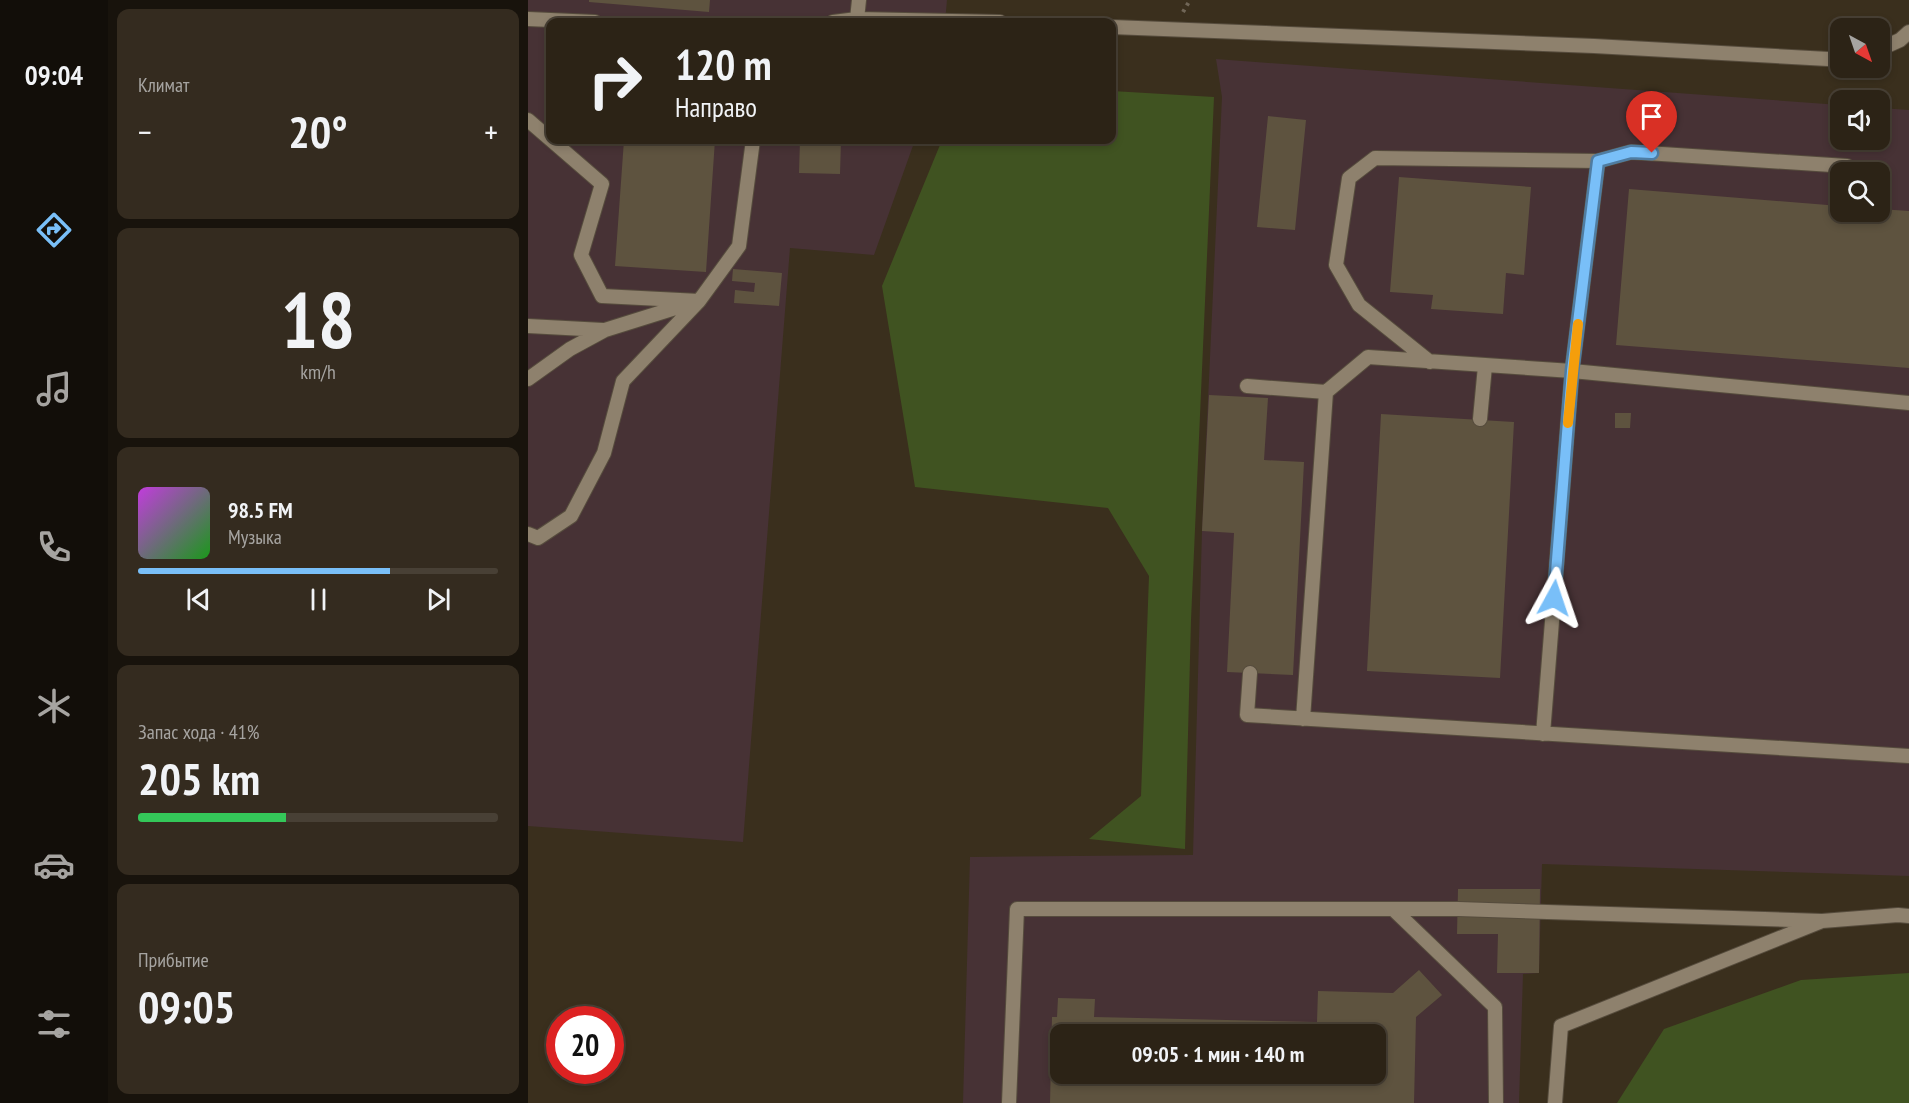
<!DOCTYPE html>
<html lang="ru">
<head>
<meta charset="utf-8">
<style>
	:root { --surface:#2c2316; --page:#342b1f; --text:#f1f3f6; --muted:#a6a4a1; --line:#484035; --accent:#79bff8 }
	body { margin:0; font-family:"PT Sans Narrow",sans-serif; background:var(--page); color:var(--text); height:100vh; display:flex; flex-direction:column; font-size:22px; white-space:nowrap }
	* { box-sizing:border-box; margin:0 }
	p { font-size:20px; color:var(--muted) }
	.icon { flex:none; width:33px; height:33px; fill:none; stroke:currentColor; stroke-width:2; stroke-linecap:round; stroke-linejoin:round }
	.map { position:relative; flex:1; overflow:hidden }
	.details { display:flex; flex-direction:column; gap:9px; padding:9px; background:#18130c; width:420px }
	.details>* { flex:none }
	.hud { position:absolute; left:18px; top:18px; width:570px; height:126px; border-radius:12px; box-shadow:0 3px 9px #0003,0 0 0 2px var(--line); background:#2c2316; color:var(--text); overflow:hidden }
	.needle { width:39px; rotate:140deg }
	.controls { position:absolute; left:1302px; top:18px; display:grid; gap:12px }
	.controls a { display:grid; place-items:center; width:60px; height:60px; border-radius:12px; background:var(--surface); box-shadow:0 3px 9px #0003,0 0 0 2px var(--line); font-size:30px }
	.speed { position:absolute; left:18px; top:1006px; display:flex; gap:12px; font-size:30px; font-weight:700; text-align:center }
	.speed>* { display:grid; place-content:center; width:78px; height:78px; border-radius:50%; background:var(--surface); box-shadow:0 3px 9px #0003,0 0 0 2px var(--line); line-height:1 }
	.speed .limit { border:9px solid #d22; background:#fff; color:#111 }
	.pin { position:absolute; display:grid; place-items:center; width:51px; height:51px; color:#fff; margin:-62px -26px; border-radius:50% 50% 50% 0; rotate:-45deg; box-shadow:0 0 6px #0007 }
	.pin .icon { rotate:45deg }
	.me { position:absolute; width:66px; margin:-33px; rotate:5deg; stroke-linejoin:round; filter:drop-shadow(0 0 4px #0008) }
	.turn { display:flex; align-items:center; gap:21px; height:126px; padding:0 30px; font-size:27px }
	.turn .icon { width:78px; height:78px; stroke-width:2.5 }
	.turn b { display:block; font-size:42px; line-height:51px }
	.big { font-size:45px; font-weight:700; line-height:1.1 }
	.details .card { flex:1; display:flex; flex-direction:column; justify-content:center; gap:9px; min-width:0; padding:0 21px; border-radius:12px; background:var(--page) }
	.details .dial { align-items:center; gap:0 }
	.dial b { font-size:78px; line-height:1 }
	.song { display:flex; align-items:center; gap:18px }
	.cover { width:72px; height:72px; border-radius:9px; background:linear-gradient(135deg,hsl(290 70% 55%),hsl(120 70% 35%)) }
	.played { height:6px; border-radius:3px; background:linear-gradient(90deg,var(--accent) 70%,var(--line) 70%) }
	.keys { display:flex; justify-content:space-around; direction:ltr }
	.heat { display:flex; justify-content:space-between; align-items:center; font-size:33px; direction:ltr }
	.charge { height:9px; border-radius:4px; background:linear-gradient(90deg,#34c759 41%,var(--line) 0) }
	.trip { position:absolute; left:522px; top:1024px; width:336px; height:60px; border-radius:12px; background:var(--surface); box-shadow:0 3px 9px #0003,0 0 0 2px var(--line); font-weight:700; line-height:60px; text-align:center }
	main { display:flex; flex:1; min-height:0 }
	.menu { display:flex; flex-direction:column; width:108px; justify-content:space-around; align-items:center; background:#120e09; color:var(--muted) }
	.menu .icon { width:42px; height:42px }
	.menu .on { color:var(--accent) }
	.menu b { font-size:27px; color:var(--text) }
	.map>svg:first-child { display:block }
	.industrial { fill:#473235; fill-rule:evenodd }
	.green { fill:#405321 }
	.building { fill:#5e533f; fill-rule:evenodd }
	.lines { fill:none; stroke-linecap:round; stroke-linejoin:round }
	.service-casing { stroke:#564c3d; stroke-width:16 }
	.path { stroke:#706657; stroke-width:4; stroke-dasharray:3 4.5; stroke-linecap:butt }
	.service { stroke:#8e816d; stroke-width:14 }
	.route-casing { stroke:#4f7ca1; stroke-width:15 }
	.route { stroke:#79bff8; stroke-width:10 }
	.slow { stroke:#f59e0b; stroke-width:10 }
</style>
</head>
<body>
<main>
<nav class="menu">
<b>09:04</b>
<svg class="icon on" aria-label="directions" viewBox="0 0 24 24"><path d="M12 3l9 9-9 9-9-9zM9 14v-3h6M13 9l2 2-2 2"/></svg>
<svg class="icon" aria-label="music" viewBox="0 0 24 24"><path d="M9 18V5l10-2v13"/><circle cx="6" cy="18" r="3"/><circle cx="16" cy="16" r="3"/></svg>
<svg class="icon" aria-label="phone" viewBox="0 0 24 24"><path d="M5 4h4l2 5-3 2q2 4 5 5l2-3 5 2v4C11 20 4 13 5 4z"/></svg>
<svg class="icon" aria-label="climate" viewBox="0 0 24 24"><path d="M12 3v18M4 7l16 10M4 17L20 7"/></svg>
<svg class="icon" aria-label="car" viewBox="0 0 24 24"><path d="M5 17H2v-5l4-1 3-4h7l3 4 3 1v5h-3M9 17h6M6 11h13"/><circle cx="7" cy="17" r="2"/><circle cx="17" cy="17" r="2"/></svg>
<svg class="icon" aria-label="filters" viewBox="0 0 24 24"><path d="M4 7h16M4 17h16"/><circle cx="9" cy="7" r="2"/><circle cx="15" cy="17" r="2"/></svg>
</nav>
<section class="details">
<div class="card"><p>Климат</p>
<div class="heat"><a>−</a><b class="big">20°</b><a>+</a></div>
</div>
<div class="card dial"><b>18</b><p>km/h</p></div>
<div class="card">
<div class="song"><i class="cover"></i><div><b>98.5 FM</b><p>Музыка</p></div></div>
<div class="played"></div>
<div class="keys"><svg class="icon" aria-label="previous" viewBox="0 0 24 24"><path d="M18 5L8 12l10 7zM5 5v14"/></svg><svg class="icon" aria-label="pause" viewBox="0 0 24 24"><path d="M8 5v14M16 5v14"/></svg><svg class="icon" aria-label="next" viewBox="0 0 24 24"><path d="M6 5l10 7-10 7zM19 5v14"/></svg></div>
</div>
<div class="card"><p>Запас хода · 41%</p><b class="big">205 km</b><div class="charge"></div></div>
<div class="card"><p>Прибытие</p><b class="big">09:05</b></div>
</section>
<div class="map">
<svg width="1381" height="1103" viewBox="0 0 1381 1103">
	<rect width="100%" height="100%" fill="#3a2f1d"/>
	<path class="industrial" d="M 0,0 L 419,0 L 417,22 L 22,22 L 22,140 L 387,140 L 346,255 L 262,248 L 215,842 L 0,826 Z
		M 688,59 L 1312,105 L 1312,140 L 1352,140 L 1352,108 L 1381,110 L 1381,876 L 1014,864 L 1011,973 L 995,974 L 991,1103 L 435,1103 L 442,857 L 665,855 L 674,531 L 694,97 ZM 1312,172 L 1352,172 L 1352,212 L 1312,212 ZM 532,1035 L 848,1035 L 848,1074 L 532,1074 Z"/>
	<path class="green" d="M 584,91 L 686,97 L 663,620 L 657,849 L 561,839 L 613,796 L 621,576 L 580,508 L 387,487 L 354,286 L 414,140 L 584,140 Z
		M 1381,973 L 1381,1103 L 1089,1103 L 1136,1029 L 1273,980 Z"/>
	<path class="building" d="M 61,0 L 182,0 L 181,12 L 61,2 Z
		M 740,116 L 778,120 L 767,230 L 729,227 Z
		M 96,140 L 187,140 L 178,272 L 87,266 Z
		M 272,140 L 313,140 L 312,174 L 271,173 Z
		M 871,177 L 1003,187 L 996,275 L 978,273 L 975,314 L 903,309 L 905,295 L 862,292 Z
		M 1101,189 L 1312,206 L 1312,212 L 1352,212 L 1352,209 L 1381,211 L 1381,368 L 1088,345 Z
		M 205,269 L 254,273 L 251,306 L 206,303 L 207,290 L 226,292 L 227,283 L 204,281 Z
		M 681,395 L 740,398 L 736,460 L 776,462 L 765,675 L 699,672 L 706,533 L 674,531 Z
		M 1087,413 L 1103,413 L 1102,428 L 1087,428 Z
		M 853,414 L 986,422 L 972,678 L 839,671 Z
		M 930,889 L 1012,889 L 1011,973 L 969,973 L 970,934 L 929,934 Z
		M 891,970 L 914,995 L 888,1017 L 886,1103 L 522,1103 L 524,1017 L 529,1017 L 530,998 L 567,999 L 566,1017 L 789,1022 L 790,991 L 865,993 ZM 532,1035 L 848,1035 L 848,1074 L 532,1074 Z"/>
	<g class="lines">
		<g class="service-casing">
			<path id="service" d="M 331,0 L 329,19 L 472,22
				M 0,19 L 67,22
				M 305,22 L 329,19
				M 584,27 L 1066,46 L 1300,59 L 1312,58
				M 1352,49 L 1372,40 L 1381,32
				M 0,120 L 74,184 L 53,255 L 74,296 L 171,301
				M 1070,161 L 1103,152 L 1319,166 L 1318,172
				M 0,326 L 75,330
				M 902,362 L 831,305 L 808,265 L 821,178 L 847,158 L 1070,161 L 1044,371 L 1381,403
				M 0,379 L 42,349 L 77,330 L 160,304
				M 719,386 L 798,392
				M 952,419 L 957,366
				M 0,534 L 10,538 L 43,516 L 76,453 L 95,381 L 171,301 L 211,246 L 225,140
				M 722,673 L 719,715 L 1381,756
				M 775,719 L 798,392 L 840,357 L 1044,371 L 1015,734
				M 865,909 L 967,1007 L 968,1103
				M 481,1103 L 489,909 L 930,909 L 1294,921
				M 1027,1103 L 1033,1026 L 1294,921 L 1370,915 L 1381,916"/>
		</g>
		<path class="path" d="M 655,12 L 662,0"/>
		<use href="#service" class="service"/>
	</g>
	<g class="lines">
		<g class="route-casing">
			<path id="route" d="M 1026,598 L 1044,371 L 1070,161 L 1103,152 L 1124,153"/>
		</g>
		<use href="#route" class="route"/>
		<path class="slow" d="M 1040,423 L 1050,324"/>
	</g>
</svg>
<div class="controls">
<a><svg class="needle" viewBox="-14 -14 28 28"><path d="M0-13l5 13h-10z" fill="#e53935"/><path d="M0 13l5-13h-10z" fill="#a6a4a1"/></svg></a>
<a><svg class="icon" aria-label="sound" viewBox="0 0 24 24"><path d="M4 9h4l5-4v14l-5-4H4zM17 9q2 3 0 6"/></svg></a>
<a><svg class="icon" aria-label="search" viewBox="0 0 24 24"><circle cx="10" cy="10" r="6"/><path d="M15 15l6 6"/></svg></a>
</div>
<div class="speed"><div class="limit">20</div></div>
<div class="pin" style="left:1124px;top:153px;background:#d93025"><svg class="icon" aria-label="arrive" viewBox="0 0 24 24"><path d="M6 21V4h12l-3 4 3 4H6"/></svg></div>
<svg class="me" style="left:1026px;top:598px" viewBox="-20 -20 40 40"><path d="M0-17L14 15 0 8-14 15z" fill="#79bff8" stroke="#fff" stroke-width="4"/></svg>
<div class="trip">09:05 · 1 мин · 140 m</div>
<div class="hud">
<div class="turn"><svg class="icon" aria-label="right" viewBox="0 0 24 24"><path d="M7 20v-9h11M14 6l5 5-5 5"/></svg><div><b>120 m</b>Направо</div></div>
</div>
</div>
</main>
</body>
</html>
